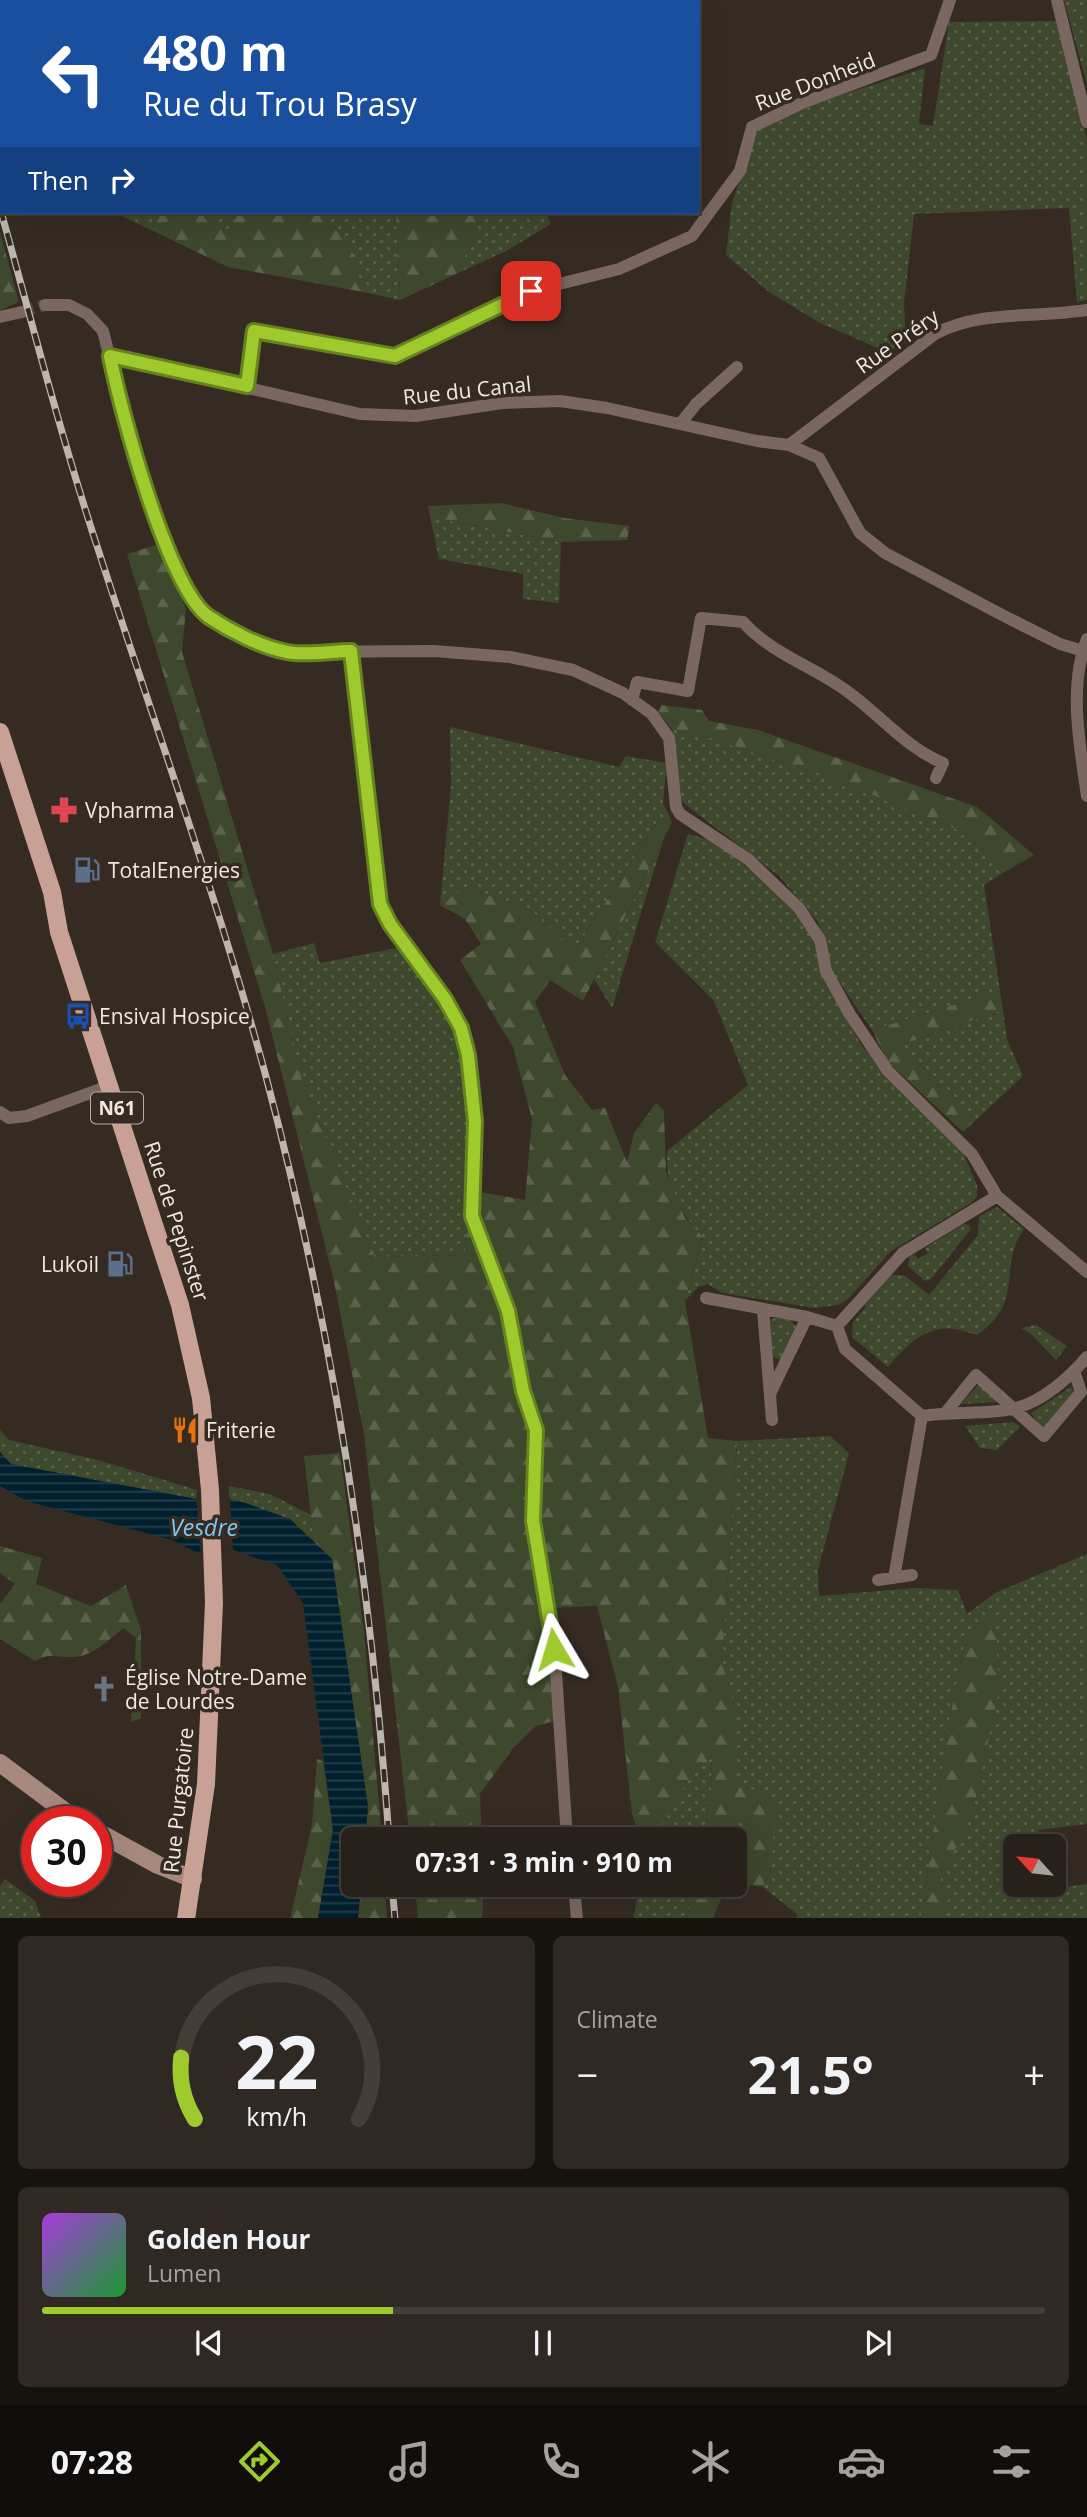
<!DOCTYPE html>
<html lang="en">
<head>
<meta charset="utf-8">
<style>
	:root { --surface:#28201a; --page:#302823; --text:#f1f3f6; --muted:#a5a3a2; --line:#443e39; --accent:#9fca2e }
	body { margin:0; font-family:"Open Sans",sans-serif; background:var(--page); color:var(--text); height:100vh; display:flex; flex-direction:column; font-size:26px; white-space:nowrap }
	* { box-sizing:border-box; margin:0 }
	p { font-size:23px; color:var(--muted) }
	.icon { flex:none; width:38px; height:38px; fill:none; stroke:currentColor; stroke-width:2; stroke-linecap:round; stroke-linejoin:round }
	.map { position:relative; height:1918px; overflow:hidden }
	.sheet { display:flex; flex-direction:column; gap:18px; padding:18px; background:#16120e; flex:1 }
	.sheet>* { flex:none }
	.top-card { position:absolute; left:0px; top:0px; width:700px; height:214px; box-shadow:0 7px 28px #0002,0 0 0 2px var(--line); background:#1a4fa0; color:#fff; overflow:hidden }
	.needle { width:46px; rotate:297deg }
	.tools { position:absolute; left:1003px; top:1834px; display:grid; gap:14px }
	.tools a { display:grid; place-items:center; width:63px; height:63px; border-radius:10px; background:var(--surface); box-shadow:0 7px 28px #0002,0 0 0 2px var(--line); font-size:35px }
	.speed { position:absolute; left:21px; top:1806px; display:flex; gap:14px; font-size:35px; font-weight:700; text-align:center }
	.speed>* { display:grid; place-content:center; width:91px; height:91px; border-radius:50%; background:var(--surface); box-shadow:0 7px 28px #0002,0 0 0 2px var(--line); line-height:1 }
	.speed .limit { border:10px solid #d22; background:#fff; color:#111 }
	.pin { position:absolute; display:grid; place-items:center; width:60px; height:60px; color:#fff; margin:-30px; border-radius:14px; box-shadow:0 4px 10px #0006 }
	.me { position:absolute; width:77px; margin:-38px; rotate:353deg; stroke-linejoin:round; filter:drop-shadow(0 0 5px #0008) }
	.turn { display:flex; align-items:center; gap:24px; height:147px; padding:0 28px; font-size:32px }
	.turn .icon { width:91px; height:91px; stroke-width:2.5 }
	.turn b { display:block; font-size:49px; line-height:60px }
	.then { display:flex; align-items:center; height:66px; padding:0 28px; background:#0003; gap:14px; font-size:26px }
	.big { font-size:52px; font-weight:700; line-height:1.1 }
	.sheet .card { flex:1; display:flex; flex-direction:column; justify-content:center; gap:10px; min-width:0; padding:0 24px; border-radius:10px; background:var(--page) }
	.sheet .dial { align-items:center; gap:0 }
	.dial svg { height:182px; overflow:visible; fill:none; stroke:var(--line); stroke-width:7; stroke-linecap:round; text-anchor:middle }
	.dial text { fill:var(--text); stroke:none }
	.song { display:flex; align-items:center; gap:21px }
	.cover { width:84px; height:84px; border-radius:10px; background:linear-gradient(135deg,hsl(280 70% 55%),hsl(130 70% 35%)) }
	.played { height:7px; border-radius:4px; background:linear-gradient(90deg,var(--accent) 35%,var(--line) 35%) }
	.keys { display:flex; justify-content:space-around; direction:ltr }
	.heat { display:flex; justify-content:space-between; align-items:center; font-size:38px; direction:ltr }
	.sheet .tiles { flex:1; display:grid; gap:18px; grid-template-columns:1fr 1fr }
	.card:last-child { grid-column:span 2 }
	.trip { position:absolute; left:341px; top:1827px; width:406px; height:70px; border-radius:10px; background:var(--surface); box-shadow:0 7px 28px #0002,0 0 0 2px var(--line); font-weight:700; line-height:70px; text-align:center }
	.tabs { display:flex; height:112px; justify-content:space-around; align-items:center; background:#100d0a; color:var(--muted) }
	.tabs .icon { width:49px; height:49px }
	.tabs .current { color:var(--accent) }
	.tabs b { font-size:32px; color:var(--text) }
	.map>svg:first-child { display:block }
	.grass { fill:url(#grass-dots) }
	.forest { fill:url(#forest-firs) }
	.water { fill:url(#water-rules) }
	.pier { fill:#352b23 }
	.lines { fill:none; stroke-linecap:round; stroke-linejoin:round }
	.street-tunnel { stroke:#514740; stroke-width:12; stroke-dasharray:12 6; stroke-linecap:butt }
	.street { stroke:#7b6761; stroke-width:12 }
	.secondary { stroke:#a6887e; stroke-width:18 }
	.primary { stroke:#c8a094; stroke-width:18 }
	.rail-casing { stroke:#bdb5b0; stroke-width:7 }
	.rail { stroke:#352b23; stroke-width:4.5; stroke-dasharray:13; stroke-linecap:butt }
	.route-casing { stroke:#67831e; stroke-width:18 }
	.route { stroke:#9fca2e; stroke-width:12 }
	.labels { text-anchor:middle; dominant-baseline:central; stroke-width:7; stroke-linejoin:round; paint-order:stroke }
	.shield { fill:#352b23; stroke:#b7afa9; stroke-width:2 }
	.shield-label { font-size:19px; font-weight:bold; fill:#efe8e3 }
	.street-label { font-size:21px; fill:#efe8e3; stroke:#352b23 }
	.poi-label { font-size:21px; fill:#efe8e3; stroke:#352b23; text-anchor:start }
	.water-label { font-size:23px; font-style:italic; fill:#7fcaec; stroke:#352b23 }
</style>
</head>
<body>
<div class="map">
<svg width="1087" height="1919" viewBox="0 0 1087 1919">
	<defs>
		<pattern id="grass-dots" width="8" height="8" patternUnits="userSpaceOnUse" patternTransform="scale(1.75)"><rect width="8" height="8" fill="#3e482d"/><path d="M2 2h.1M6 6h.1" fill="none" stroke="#5a624b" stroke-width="1.8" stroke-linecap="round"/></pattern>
		<pattern id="forest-firs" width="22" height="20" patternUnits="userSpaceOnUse" patternTransform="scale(1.75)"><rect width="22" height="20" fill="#3e482d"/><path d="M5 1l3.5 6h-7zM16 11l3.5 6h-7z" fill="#5a624b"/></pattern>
		<pattern id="water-rules" width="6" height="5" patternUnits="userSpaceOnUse" patternTransform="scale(1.75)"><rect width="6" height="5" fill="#00202e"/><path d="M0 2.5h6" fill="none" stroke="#26404c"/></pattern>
	</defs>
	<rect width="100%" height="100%" fill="#352b23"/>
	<path class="grass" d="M 1064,0 L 1087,0 L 1087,85 Z
		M 1059,21 L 1087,140 L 1087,300 L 1077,302 L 1069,208 L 914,214 L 904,303 L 906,342 L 887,352 L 820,323 L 769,292 L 726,255 L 732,203 L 757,131 L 782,114 L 925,68 L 919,124 L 933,126 L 949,22 Z
		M 113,212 L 161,212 L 151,230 Z
		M 199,212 L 238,212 L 229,233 Z
		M 323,212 L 396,212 L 400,300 L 363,292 L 350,275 L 363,269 Z
		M 471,212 L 546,212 L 551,224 L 506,251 L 458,273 L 478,227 Z
		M 430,517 L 561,542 L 559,603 L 523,599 L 523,574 L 439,559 Z
		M 450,727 L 619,767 L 626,756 L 667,763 L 663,803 L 672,822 L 660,817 L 575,950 L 532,911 L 466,887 L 440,905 L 451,785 Z
		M 672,729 L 708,737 L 863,791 L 963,832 L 1006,871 L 984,885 L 1000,991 L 872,1030 L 832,971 L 818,922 L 779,876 L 682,802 Z
		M 688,834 L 713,841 L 772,886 L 810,929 L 824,981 L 862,1046 L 950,1136 L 963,1153 L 977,1185 L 977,1197 L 971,1203 L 891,1251 L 847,1300 L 838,1305 L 814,1308 L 722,1293 L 708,1284 L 698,1287 L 685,1301 L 703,1238 C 681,1214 665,1184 667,1151 L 748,1085 L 714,1001 L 655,942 Z
		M 663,841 L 612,1008 L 594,979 Z
		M 314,943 L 320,963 L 402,947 L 442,1003 L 467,1057 L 469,1160 L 465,1255 L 374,1257 L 302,1080 L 273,954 Z
		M 1003,1010 L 1007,1039 L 1023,1076 L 977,1119 L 900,1045 Z
		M 997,1207 L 1024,1229 C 997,1267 1026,1301 977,1335 C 969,1333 962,1330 954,1329 C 925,1325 905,1347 888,1367 L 852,1337 L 853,1322 L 866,1307 L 864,1305 L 891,1275 L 904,1275 L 929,1295 L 978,1235 L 979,1216 Z
		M 964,1224 L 969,1225 L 971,1229 L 931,1279 L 925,1281 L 908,1266 L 909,1257 L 914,1254 L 918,1259 L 928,1253 L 925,1248 Z
		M 776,1317 L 791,1320 L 796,1327 L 782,1358 L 779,1359 L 772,1356 L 769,1321 Z
		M 1036,1325 L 1067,1346 L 1056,1360 L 1031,1334 L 1021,1328 Z
		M 978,1385 L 980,1385 L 998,1402 L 961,1404 Z
		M 1071,1387 L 1074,1392 L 1045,1427 L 1041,1428 L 1031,1413 Z
		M 1013,1422 L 1020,1427 L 997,1450 L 980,1448 L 965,1426 Z
		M 0,1430 L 9,1440 L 98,1460 L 197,1490 L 196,1499 L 10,1464 L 0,1452 Z
		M 830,1436 L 849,1453 L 818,1570 L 819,1596 L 915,1588 L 958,1590 L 967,1614 L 995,1593 L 1087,1554 L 1087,1824 L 1039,1830 L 1041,1846 L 1015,1846 L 1015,1885 L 1048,1885 L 1049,1889 L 1087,1884 L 1087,1918 L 943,1918 L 948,1899 L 940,1881 L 995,1608 L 964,1647 L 950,1717 L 921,1918 L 797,1918 L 797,1914 L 763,1887 L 771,1869 L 734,1778 L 734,1706 L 722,1661 L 737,1441 Z
		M 229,1486 L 270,1494 L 311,1515 L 314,1542 L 290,1519 L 229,1499 Z
		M 712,1757 L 711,1797 L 703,1839 L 654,1839 L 687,1781 Z
		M 5,1879 L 35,1901 L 41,1918 L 0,1918 L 0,1886 Z
		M 640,1885 L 693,1885 L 687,1918 L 633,1919 Z"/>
	<path class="forest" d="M 161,212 L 199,212 L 229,233 L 238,212 L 323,212 L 364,269 L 351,276 L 363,292 L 228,267 L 151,230 Z
		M 396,212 L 471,212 L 478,227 L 458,273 L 400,300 Z
		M 0,232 L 19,302 L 0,310 Z
		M 501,503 L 564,518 L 630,526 L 627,540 L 561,542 L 430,517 L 428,506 Z
		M 159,544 L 186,609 L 182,652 L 273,954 L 302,1080 L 375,1257 L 465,1255 L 468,1190 L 525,1200 L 532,1119 L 513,1047 L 460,960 L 481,944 L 465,919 L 440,905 L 466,887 L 532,911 L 575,950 L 661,816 L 672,822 L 583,1001 L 550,980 L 535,1002 L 565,1075 L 592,1110 L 605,1108 L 627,1162 L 634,1133 L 656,1103 L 664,1111 L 666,1171 L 685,1218 L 703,1237 L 685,1301 L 708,1438 L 737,1441 L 722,1661 L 734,1706 L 734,1778 L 776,1804 L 771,1869 L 763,1887 L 735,1883 L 735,1839 L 703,1839 L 711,1797 L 712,1757 L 687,1782 L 654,1839 L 641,1839 L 632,1814 L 618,1687 L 597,1606 L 547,1608 L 558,1720 L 536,1726 L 513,1748 L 480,1794 L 482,1839 L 410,1839 L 364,1434 L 333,1277 L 265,1007 L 127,554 Z
		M 662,705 L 702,710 L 709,721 L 758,730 L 977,807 L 1034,855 L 1006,871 L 963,832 L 863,791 L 708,737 L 672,729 L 658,712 Z
		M 1000,991 L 1003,1010 L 900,1045 L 977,1119 L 963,1132 L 888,1062 L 872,1030 Z
		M 340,1453 L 364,1632 L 382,1839 L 365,1839 L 368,1807 L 332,1559 L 314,1542 L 304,1456 Z
		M 0,1546 L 42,1558 L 36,1584 L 91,1606 L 126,1585 L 141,1630 L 141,1718 L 131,1722 L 136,1638 L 123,1628 C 110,1639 92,1657 73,1657 C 57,1658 49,1652 35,1661 L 0,1639 L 0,1604 L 15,1584 L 0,1573 Z
		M 995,1607 L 999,1691 L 973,1811 L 940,1881 L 948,1899 L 943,1918 L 921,1918 L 950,1717 L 964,1647 Z
		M 317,1759 L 323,1761 L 333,1830 L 318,1918 L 290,1919 L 312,1825 Z
		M 361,1885 L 385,1885 L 387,1918 L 358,1919 Z
		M 415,1885 L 484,1885 L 482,1918 L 418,1918 Z
		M 693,1885 L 727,1885 L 713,1918 L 687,1918 Z"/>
	<path class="water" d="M 0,1452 L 11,1464 L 196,1499 L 240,1501 L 290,1519 L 332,1559 L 368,1807 L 365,1839 L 354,1839 L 354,1885 L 361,1885 L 358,1918 L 318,1918 L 333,1830 L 303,1603 L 277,1565 L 233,1550 L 201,1555 L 172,1540 L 26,1501 L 0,1486 Z"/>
	<path class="pier" d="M 196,1495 L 230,1497 L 233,1550 L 201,1555 Z"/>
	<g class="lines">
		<path class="street-tunnel" d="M 22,312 L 45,305"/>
		<path class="street" d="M 1057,0 L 1087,122
			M 45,305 L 69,305 L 87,314 L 103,331 L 130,439 L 156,518 L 191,600 L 208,616 L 246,637 L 287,652 L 434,651 L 510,657 L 573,670 L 623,693 L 652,714 L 669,738 L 676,807 L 680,814 L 749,860 L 799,908 L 820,940 L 826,971 L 849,1013 L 888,1071 L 972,1154 L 997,1196 L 1087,1272
			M 0,317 L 22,312
			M 110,356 L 360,414 L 416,416 L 502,403 L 560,401 L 607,408 L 757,441 L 789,445 L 819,458 L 860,533 L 885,553 L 1006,617 L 1060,644 L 1087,652
			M 247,386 L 254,331 L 395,356 L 531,291 L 619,269 L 692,236 L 740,171 L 752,127 L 802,103 L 931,55 L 950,0
			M 680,424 L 696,404 L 737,367
			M 789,445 L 935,334 C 978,310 1038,318 1087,310
			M 1087,639 C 1068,687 1080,747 1087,796
			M 350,651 L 380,904 L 390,924 L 456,1017 L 469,1055 L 475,1121 L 472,1216 L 507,1311 L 523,1390 L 536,1430 L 533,1521 L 553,1627 L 567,1839
			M 632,700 L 637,682 L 688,691 L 701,618 L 743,622 C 769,651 806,664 838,685 C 876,709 902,746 943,763 L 936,778
			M 0,1112 L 9,1118 L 27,1116 L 109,1086
			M 706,1298 L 807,1317 L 837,1326 L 845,1349 L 922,1416 C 950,1411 992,1415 1016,1408 C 1043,1401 1069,1378 1087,1357
			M 763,1310 L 772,1420
			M 837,1326 L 903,1253 L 997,1196
			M 771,1392 L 807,1317
			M 947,1411 L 976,1375 L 1044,1436 L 1081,1392 L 1074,1371
			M 894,1578 L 922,1416
			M 878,1580 L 912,1575
			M 574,1885 L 577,1919"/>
		<path class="secondary" d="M 0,1763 L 79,1822
			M 96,1831 L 158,1865 L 193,1879"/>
		<path class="primary" d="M 0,732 L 52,892 L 59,932 L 180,1305 L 201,1398 L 210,1490 L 214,1603 L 206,1784 L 186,1919"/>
		<g class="rail-casing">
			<path id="rail" d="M 0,180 L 2,186
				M 0,208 C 32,322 61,437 98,549 C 154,723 217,896 265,1073 C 332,1324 371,1580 389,1839
				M 392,1885 L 395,1919"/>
		</g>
		<use href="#rail" class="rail"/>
	</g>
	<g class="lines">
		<g class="route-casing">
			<path id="route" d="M 531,291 L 395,356 L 254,331 L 247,386 L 110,356 C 120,408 168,589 209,617 C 230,631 261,647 287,652 C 306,656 331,651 351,651 L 380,904 L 390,924 L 445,999 L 461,1028 L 468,1055 L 475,1121 L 472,1216 L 508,1311 L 523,1391 L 536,1430 L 533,1521 L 554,1649"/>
		</g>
		<use href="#route" class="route"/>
	</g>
	<defs>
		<g id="pharmacy-bare" transform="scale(2.1)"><path d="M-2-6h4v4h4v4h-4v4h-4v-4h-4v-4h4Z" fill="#e0444e" stroke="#352b23" stroke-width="2.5" paint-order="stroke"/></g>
		<g id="fuel-bare" transform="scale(2.1)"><path d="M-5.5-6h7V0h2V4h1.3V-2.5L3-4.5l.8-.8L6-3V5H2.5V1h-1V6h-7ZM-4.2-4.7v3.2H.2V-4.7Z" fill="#5c6f8a" stroke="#352b23" stroke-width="2.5" paint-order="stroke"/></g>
		<g id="bus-bare" transform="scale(2.1)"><path d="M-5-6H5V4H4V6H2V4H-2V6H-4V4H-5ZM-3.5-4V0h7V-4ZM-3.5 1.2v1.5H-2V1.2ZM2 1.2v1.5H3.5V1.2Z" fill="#1a4fb4" stroke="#352b23" stroke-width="2.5" paint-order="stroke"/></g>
		<g id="restaurant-bare" transform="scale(2.1)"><path d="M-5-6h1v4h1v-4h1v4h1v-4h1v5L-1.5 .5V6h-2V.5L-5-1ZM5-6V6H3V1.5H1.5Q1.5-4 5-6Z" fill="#e8710a" stroke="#352b23" stroke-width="2.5" paint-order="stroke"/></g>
		<g id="church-bare" transform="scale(2.1)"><path d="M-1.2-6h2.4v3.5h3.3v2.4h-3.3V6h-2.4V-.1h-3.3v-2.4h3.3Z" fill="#6b7280" stroke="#352b23" stroke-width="2.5" paint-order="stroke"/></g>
	</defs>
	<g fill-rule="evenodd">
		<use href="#pharmacy-bare" x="64" y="810"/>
		<use href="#fuel-bare" x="87" y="870"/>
		<use href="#bus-bare" x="78" y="1016"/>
		<use href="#fuel-bare" x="120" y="1264"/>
		<use href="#restaurant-bare" x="185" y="1430"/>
		<use href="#church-bare" x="104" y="1689"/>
	</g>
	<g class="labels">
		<rect class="shield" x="91" y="1092.5" width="52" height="31" rx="5"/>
		<g class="shield-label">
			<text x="117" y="1108">N61</text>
		</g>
		<g class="street-label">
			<text transform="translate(815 81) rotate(-21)">Rue Donheid</text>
			<text transform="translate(897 341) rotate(-35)">Rue Préry</text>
			<text transform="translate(467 390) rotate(-6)">Rue du Canal</text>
			<text transform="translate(177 1221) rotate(72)">Rue de Pepinster</text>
			<text transform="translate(178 1800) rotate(-84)">Rue Purgatoire</text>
		</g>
		<g class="poi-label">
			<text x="85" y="810">Vpharma</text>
			<text x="108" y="870">TotalEnergies</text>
			<text x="99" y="1016">Ensival Hospice</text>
			<text x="99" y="1264" text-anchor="end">Lukoil</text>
			<text x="206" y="1430">Friterie</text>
			<text x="125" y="1677">Église Notre-Dame<tspan x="125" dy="24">de Lourdes</tspan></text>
		</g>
		<g class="water-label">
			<text x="204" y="1527">Vesdre</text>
		</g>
	</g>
</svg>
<div class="tools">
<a><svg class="needle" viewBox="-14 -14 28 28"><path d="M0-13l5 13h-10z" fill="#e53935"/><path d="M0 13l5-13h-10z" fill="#a5a3a2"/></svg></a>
</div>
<div class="speed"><div class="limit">30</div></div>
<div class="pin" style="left:531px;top:291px;background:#d93025"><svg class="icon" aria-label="arrive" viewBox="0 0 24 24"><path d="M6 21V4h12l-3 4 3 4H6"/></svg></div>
<svg class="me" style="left:554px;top:1649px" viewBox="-20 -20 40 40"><path d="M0-17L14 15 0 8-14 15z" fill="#9fca2e" stroke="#fff" stroke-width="4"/></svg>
<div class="trip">07:31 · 3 min · 910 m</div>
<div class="top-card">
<div class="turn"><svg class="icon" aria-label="left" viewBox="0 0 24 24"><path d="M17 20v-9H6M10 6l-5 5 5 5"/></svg><div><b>480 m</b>Rue du Trou Brasy</div></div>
<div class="then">Then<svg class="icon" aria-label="right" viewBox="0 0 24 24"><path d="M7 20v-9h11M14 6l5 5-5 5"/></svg></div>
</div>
</div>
<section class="sheet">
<div class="tiles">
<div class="card dial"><svg viewBox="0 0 100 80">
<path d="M14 69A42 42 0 1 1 86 69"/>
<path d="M14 69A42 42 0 0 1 8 42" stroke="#9fca2e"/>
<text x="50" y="56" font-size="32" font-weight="700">22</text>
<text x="50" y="72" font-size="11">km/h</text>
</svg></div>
<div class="card"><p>Climate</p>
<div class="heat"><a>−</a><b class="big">21.5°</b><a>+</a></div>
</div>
<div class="card">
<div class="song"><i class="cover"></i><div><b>Golden Hour</b><p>Lumen</p></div></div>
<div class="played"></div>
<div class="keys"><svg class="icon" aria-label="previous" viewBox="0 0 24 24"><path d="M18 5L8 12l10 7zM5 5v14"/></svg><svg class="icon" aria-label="pause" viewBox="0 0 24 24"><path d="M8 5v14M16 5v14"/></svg><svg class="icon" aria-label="next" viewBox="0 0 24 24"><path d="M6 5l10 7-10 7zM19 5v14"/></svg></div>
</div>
</div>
</section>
<nav class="tabs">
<b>07:28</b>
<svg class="icon current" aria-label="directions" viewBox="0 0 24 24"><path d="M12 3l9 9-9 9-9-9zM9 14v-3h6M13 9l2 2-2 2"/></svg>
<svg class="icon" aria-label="music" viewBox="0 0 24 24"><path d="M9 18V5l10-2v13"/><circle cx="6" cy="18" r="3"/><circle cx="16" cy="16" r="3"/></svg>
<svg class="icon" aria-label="phone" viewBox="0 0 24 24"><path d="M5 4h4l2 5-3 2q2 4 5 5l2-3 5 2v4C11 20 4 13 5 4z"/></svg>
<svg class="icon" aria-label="climate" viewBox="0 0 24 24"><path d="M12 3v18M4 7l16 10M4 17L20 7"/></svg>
<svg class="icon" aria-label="car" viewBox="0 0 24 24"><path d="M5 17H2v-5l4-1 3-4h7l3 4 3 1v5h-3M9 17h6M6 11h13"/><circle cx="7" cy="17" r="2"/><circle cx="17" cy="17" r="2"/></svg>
<svg class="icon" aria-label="filters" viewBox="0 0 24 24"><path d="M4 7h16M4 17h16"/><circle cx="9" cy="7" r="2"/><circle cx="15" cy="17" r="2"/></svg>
</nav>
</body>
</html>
